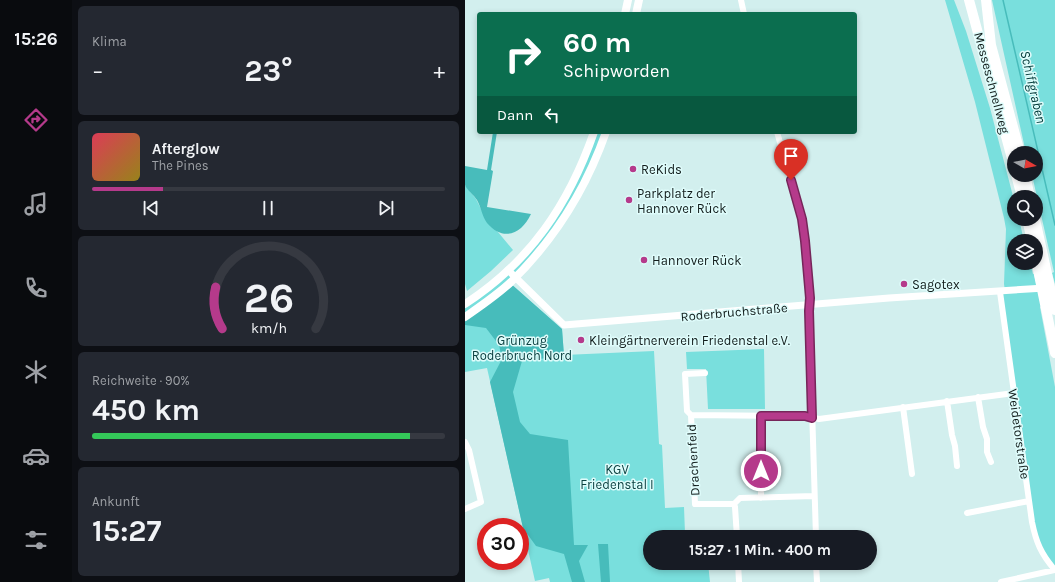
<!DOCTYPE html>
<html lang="de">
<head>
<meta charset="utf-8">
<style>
	:root { --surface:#171b24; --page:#242831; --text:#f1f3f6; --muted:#9ea1a6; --line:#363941; --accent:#b53a8b }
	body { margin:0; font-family:Karla,sans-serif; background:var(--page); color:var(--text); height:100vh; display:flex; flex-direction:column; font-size:15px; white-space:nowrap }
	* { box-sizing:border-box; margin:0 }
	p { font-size:13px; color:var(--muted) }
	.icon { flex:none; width:22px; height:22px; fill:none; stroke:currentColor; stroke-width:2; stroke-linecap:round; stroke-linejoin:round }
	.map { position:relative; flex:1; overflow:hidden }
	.side { display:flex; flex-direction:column; gap:6px; padding:6px; background:#0d0f14; width:393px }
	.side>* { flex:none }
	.banner { position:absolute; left:12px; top:12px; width:380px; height:122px; border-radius:4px; box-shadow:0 2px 6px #0003; background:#0b6e4f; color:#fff; overflow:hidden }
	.needle { width:26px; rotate:99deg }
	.tools { position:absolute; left:542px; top:146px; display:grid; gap:8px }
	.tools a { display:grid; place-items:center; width:36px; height:36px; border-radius:50%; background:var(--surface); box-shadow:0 2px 6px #0003; font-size:20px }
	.speed { position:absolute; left:12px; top:518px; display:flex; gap:8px; font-size:20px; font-weight:700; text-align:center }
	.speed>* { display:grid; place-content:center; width:52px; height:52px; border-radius:50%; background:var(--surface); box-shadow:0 2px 6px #0003; line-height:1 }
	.speed .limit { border:6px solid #d22; background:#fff; color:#111 }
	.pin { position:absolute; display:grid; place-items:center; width:34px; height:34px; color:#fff; margin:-41px -17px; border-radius:50% 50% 50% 0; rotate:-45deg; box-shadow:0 0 4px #0007 }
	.pin .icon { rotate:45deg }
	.me { position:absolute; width:44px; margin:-22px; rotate:0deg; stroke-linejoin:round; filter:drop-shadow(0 0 3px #0008) }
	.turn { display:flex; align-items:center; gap:14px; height:84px; padding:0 20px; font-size:18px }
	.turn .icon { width:52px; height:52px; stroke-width:2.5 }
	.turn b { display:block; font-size:28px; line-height:34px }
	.then { display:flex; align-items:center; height:38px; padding:0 20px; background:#0003; gap:8px; font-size:15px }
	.big { font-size:30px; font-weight:700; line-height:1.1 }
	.side .tile { flex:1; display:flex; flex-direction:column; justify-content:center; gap:6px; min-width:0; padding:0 14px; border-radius:6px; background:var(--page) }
	.side .dial { align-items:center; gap:0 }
	.dial svg { height:104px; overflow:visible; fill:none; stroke:var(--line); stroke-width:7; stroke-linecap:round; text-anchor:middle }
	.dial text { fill:var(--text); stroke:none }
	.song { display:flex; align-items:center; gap:12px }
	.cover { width:48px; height:48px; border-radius:6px; background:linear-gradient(135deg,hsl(350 70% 55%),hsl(50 70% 35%)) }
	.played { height:4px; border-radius:2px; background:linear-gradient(90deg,var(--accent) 20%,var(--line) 20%) }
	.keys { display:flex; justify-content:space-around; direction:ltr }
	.heat { display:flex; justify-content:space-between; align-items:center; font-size:22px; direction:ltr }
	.charge { height:6px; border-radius:3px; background:linear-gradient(90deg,#34c759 90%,var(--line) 0) }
	.trip { position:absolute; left:178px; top:530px; width:234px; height:40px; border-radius:20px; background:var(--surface); box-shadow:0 2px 6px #0003; font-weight:700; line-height:40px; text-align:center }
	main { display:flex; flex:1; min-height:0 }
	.tab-bar { display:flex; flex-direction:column; width:72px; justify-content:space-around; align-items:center; background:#090b0e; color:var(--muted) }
	.tab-bar .icon { width:28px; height:28px }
	.tab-bar .current { color:var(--accent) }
	.tab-bar b { font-size:18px; color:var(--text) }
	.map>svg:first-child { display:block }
	.green { fill:#79dfdd }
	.forest { fill:#47bcbb }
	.water { fill:#48bcbb }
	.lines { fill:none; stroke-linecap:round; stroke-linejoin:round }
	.stream { stroke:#48bcbb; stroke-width:1.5 }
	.minor { stroke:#fff; stroke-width:6 }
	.tertiary { stroke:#fff; stroke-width:7 }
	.secondary { stroke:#fff; stroke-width:8 }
	.trunk { stroke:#fff; stroke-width:10 }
	.route-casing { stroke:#76265a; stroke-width:10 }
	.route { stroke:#b53a8b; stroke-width:7 }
	.poi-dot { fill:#b53a8b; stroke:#dffcfb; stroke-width:1.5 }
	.labels { text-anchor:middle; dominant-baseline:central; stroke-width:3; stroke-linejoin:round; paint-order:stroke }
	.street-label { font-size:13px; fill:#111c1b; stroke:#dffcfb }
	.poi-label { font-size:13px; fill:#111c1b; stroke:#dffcfb; text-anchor:start }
	.park-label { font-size:13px; fill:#0b4141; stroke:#dffcfb }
	.water-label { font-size:14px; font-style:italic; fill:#053d3c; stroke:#dffcfb }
</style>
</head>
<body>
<main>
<nav class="tab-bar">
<b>15:26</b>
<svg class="icon current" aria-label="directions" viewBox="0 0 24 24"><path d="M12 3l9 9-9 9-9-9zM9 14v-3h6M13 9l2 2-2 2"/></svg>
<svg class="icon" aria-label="music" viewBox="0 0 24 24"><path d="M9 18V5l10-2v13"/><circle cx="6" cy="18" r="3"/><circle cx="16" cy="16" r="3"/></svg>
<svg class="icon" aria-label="phone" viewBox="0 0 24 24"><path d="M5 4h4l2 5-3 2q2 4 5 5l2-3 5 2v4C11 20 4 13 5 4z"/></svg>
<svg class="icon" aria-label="climate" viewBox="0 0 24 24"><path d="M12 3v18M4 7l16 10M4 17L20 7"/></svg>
<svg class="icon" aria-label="car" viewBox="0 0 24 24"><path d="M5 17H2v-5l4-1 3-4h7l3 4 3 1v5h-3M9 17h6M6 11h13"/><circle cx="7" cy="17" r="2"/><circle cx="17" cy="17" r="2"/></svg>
<svg class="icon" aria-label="filters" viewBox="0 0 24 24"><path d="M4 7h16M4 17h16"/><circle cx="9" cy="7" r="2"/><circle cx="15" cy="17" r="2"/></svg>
</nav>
<section class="side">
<div class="tile"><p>Klima</p>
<div class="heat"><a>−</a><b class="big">23°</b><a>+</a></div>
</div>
<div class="tile">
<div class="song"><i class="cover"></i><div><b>Afterglow</b><p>The Pines</p></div></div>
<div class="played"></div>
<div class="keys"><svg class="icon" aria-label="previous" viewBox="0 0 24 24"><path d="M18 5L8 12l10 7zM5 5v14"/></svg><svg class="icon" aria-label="pause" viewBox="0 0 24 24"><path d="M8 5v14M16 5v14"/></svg><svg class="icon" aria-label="next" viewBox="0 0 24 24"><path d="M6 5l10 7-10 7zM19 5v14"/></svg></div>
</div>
<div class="tile dial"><svg viewBox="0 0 100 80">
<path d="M14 69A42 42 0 1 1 86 69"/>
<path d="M14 69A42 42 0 0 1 9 37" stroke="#b53a8b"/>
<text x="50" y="56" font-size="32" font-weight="700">26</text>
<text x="50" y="72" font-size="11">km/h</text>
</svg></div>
<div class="tile"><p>Reichweite · 90%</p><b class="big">450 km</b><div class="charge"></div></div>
<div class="tile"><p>Ankunft</p><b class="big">15:27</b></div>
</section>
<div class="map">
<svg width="590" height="582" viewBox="0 0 590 582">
	<rect width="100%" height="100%" fill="#d2efee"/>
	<path class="green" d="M 480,0 L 489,0 L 501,31 L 525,108 L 549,200 L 549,219 L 554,219 L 559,241 L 549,241 L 549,263 L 565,263 L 568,274 L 569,274 L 576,306 L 575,307 L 590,387 L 590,570 L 570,538 L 535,292 L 540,291 L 539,284 L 541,229 L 539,218 L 510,102 Z
		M 527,0 L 590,0 L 590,284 L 587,273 L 589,272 L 567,175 L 571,175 L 571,153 L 561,153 Z
		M 129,132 L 141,132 L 110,200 L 45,283 L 97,329 L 99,355 L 189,351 L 194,444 L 197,445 L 200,508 L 219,507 L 220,533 L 242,532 L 242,537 L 185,537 L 185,563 L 243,563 L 245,582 L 85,582 L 84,578 L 70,581 L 22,368 L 0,372 L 0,304 L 25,286 L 88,218 Z
		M 0,185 L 11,199 L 23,223 L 33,232 L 48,250 L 26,271 L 2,291 L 0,284 Z
		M 299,349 L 300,409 L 243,409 L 241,369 L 222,369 L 221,352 Z"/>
	<path class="forest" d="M 45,283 L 97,329 L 99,356 L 57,361 L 48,392 L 55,422 L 65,434 L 103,440 L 109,545 L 123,545 L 114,561 L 120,582 L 107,582 L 99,554 L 71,546 L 58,528 L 25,382 L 37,359 L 34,345 L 21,328 L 0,325 L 0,319 Z
		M 133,544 L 143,544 L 145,582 L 136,582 Z"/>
	<path class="water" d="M 28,132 L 32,132 L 26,170 L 28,171 L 22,207 L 66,214 C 57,234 38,242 22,223 C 17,216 16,207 12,200 C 9,195 2,190 0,185 C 0,180 0,171 0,166 L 22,170 Z"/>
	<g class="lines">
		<path class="stream" d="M 538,0 L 590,225"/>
		<path class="minor" d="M 276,0 L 279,14
			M 312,132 L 337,219 L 345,298 L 344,311 L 351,537
			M 535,292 L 567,522 C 571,542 576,554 590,570
			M 513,397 L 518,427 L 522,439 L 522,452 L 526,462
			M 482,401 L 487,435 L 490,446 L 492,466
			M 438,407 L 447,474
			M 226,415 L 340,416 L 354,419 L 549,393
			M 226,415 L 230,504 L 269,504 L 270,507 L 272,537
			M 226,415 L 222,411 L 220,374 L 240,373
			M 296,416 L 296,498
			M 0,442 L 4,450 L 16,502 L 0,509
			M 269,504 L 275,498 L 349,496
			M 502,513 L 564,501
			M 273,563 L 274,582
			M 351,563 L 352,582
			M 536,582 L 590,570"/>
		<path class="tertiary" d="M 43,270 L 99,325 L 424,298 L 580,288"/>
		<path class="secondary" d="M 160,14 L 163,0
			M 171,14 L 174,0
			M 0,304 C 65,262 104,204 129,132
			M 0,317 C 16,306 32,295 46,282 C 89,240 121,189 141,132"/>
		<path class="trunk" d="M 504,0 L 549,166
			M 521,0 L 526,45 L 555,153
			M 551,175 L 557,197
			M 560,175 L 565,197
			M 562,219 L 567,241
			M 570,219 L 590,310
			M 571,260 L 590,353"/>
	</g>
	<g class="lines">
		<g class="route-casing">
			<path id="route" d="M 296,471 L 296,416 L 340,416 L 347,418 L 344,311 L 345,298 L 340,241 L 337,219 L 326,180"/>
		</g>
		<use href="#route" class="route"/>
	</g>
	<g class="poi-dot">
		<circle cx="168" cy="169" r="4"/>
		<circle cx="164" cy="200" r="4"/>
		<circle cx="179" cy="260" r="4"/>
		<circle cx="439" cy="284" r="4"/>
		<circle cx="116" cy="340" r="4"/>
	</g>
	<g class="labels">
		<g class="street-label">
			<text transform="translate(527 83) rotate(75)">Messeschnellweg</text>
			<text transform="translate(269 312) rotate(-5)">Roderbruchstraße</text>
			<text transform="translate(554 434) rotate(82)">Weidetorstraße</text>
			<text transform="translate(228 460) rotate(-93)">Drachenfeld</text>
		</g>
		<g class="poi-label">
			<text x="176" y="169">ReKids</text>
			<text x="172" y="193">Parkplatz der<tspan x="172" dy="15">Hannover Rück</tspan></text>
			<text x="187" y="260">Hannover Rück</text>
			<text x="447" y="284">Sagotex</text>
			<text x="124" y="340">Kleingärtnerverein Friedenstal e.V.</text>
		</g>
		<g class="park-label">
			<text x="57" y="340">Grünzug<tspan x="57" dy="15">Roderbruch Nord</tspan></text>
			<text x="152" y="469">KGV<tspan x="152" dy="15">Friedenstal I</tspan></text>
		</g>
		<g class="water-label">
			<text transform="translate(568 87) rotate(77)">Schiffgraben</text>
		</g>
	</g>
</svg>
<div class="tools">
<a><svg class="needle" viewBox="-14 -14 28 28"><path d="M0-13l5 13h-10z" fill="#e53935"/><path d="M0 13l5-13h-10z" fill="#9ea1a6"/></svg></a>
<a><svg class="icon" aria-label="search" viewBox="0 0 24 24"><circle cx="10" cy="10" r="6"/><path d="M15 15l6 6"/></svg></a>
<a><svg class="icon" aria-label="layers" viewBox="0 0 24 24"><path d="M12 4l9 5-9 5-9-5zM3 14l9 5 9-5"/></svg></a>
</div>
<div class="speed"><div class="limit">30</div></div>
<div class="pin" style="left:326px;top:180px;background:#d93025"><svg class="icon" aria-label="arrive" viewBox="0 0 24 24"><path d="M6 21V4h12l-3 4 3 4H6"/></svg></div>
<svg class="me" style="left:296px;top:471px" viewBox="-20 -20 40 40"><circle r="17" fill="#b53a8b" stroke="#fff" stroke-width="3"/><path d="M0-11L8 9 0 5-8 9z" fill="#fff"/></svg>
<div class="trip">15:27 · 1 Min. · 400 m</div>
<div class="banner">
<div class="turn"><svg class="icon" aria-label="right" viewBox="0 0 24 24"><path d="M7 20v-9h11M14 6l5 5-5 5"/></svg><div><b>60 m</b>Schipworden</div></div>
<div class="then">Dann<svg class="icon" aria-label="left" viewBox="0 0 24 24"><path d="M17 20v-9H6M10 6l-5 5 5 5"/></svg></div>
</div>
</div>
</main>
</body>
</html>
